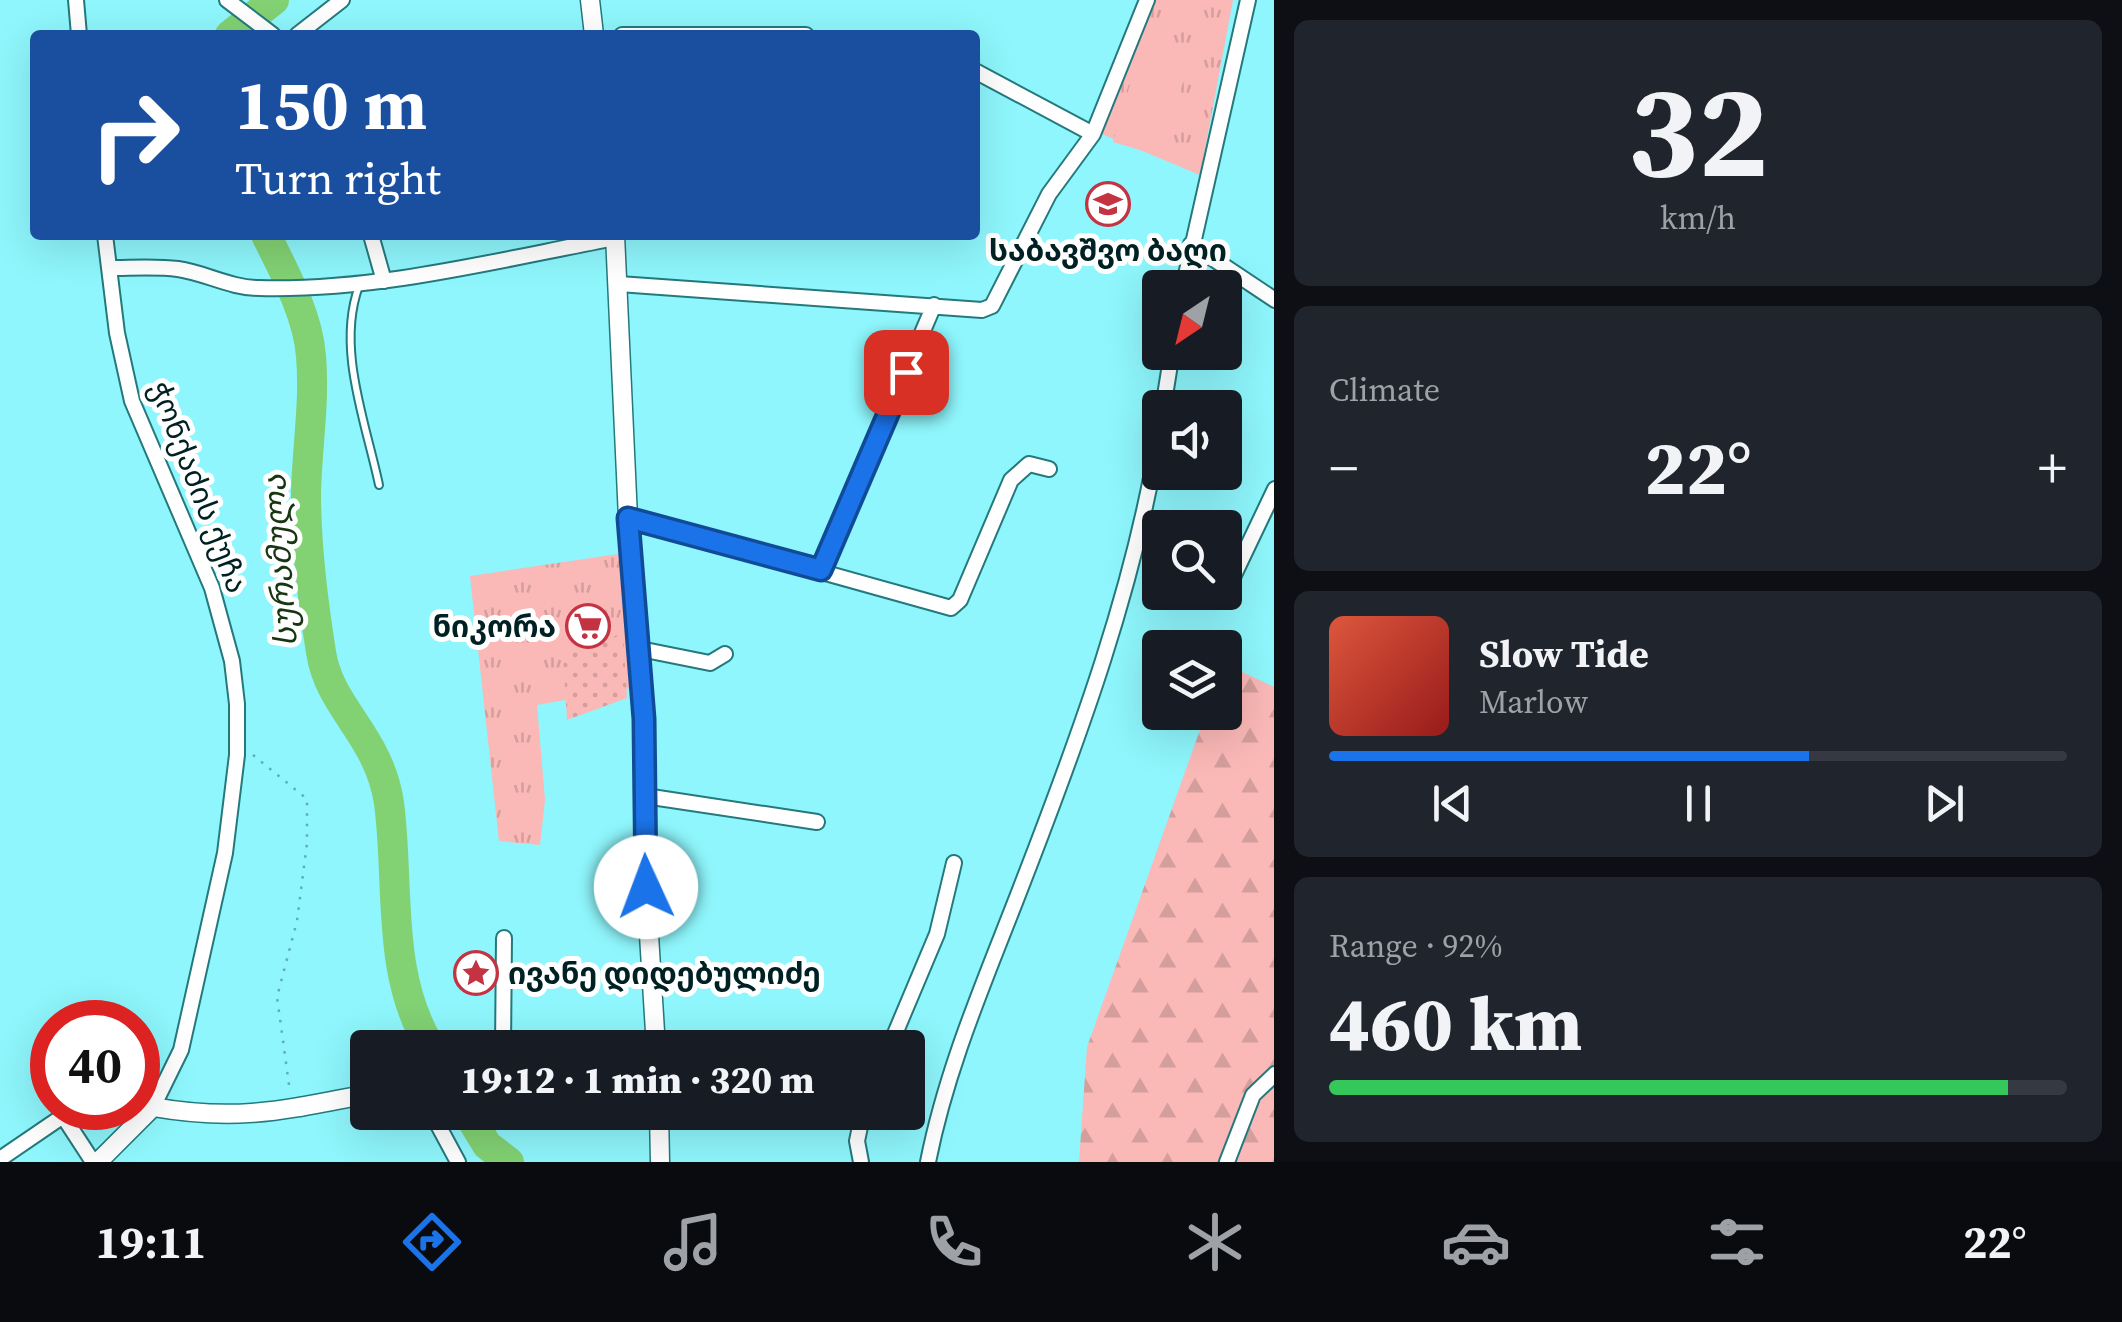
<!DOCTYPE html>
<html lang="en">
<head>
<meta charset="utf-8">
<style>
	:root { --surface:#171b24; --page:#20242c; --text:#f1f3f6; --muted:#9ea1a6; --line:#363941; --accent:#1a73e8 }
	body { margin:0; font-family:"Source Serif 4","Noto Sans Georgian",serif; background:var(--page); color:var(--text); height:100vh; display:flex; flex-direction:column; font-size:38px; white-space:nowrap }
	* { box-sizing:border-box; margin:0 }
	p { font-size:32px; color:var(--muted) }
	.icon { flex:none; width:55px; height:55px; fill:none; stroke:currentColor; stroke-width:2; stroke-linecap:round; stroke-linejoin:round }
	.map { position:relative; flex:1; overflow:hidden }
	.side { display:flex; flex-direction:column; gap:20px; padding:20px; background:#0d0f14; width:848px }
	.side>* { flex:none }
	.guide { position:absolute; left:30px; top:30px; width:950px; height:210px; border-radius:10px; box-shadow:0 10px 40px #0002; background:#1a4fa0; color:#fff; overflow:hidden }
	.needle { width:65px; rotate:215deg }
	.controls { position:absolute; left:1142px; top:270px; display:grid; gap:20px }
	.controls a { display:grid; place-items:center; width:100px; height:100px; border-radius:10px; background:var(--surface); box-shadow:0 10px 40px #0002; font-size:50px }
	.speed { position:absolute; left:30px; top:1000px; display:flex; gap:20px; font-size:50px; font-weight:700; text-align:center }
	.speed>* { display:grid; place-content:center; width:130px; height:130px; border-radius:50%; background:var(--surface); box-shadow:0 10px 40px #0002; line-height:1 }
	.speed .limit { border:15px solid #d22; background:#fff; color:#111 }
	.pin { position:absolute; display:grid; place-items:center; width:85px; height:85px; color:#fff; margin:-42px; border-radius:20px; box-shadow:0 5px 15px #0006 }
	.me { position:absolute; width:110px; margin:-55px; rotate:358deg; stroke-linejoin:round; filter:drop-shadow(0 0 8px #0008) }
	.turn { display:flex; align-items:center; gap:35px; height:210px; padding:0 40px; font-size:45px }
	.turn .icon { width:130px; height:130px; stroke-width:2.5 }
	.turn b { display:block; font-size:70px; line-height:85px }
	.big { font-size:75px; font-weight:800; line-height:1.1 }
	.side .widget { flex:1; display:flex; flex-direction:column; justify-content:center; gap:15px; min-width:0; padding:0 35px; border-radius:15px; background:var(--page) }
	.side .dial { align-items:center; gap:0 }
	.dial b { font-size:130px; line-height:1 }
	.song { display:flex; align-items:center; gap:30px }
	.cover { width:120px; height:120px; border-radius:15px; background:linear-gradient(135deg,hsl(10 70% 55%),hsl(0 70% 35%)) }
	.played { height:10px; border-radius:5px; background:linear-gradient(90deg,var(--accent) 65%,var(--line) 65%) }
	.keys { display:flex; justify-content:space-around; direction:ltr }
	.heat { display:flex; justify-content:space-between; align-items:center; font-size:55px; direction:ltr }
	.charge { height:15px; border-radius:8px; background:linear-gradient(90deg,#34c759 92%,var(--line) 0) }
	.trip { position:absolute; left:350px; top:1030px; width:575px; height:100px; border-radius:10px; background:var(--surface); box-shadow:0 10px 40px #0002; font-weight:800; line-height:100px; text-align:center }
	.dock { display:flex; height:160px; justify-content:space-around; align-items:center; background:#090b0e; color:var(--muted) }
	.dock .icon { width:70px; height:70px }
	.dock .selected { color:var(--accent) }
	.dock b { font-size:45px; color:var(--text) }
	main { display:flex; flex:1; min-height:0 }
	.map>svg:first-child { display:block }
	.grass { fill:url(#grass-tufts) }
	.forest { fill:url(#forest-firs) }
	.park { fill:url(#park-dots) }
	.garden { fill:#fab8b6 }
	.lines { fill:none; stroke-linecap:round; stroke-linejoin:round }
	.river { stroke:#82d173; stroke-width:30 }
	.service-casing { stroke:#25797d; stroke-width:10 }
	.minor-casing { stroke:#25797d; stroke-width:18 }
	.tertiary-casing { stroke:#25797d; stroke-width:21 }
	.path { stroke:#5eaeb3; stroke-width:2.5; stroke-dasharray:2.5 8; stroke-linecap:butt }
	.service { stroke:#fff; stroke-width:6 }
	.minor { stroke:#fff; stroke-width:14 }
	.tertiary { stroke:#fff; stroke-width:18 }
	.route-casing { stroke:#114b97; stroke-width:25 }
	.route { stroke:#1a73e8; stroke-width:18 }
	.labels { text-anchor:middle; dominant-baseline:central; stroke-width:10; stroke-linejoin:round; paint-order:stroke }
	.poi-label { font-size:30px; font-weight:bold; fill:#002123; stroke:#fff }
	.street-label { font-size:30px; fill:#002123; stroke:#fff }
	.water-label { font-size:32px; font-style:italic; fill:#163510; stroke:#fff }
</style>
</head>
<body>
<main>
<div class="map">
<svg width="1275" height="1162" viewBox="0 0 1275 1162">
	<defs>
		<pattern id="grass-tufts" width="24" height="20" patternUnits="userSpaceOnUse" patternTransform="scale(2.5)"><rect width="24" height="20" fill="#fab8b6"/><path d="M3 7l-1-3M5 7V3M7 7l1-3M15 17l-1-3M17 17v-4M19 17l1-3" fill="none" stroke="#d49e9c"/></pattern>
		<pattern id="forest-firs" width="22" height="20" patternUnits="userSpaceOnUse" patternTransform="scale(2.5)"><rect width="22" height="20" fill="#fab8b6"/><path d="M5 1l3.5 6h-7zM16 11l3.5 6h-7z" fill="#d49e9c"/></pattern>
		<pattern id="park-dots" width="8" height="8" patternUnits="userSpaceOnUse" patternTransform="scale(2.5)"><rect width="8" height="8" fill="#fab8b6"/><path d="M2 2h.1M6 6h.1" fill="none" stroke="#d49e9c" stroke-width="1.8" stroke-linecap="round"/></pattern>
	</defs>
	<rect width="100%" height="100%" fill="#8ef6fc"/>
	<path class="grass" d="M 1145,0 L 1233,0 L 1200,175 L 1092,130 Z
		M 618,554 L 629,567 L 642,686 L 537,705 L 545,800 L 540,845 L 499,841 L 470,576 Z"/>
	<path class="forest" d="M 1225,664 L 1274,687 L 1274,1162 L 1079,1162 L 1087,1047 L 1206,713 L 1225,712 Z"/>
	<path class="park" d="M 623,633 L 627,698 L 567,720 L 563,656 Z"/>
	<path class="garden" d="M 1141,47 L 1189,62 L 1161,156 L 1113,142 Z"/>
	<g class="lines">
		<path class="river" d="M 230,35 L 274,0
			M 266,235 C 284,271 308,315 311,356 C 315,401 307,448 306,493 C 306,544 313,602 321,652 C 329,708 379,735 389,803 C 400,885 385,974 431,1048
			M 467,1112 L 487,1145 L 509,1162"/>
		<g class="service-casing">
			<path id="service" d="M 359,286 C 336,348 366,423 379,485"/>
		</g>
		<g class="minor-casing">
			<path id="minor" d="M 76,0 L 79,35
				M 227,0 L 273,35
				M 297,35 L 342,0
				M 622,35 L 806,35
				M 975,71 L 1093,134
				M 105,235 L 117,333 L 132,401 L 212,588 L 232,661 L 237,704 L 237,755 L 225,853 L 181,1050 L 153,1107
				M 371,235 L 384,281
				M 1191,244 L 1275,300
				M 109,268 C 131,268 156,266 178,269 C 206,273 230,288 259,288 C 379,291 498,260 615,238
				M 619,284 L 982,310 L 992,306 L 1049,194 L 1093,134 L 1147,0
				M 1183,288 L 1248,0
				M 1163,408 L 1172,352
				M 628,518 L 951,608 L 960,600 L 1011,480 L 1029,464 L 1049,469
				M 821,570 L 934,305
				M 1223,598 L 1275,489
				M 640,649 L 710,663 L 725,654
				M 645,796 L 817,822
				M 503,1048 L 504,938
				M 889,1048 L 937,934 L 954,863
				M 431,1112 L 458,1162
				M 0,1159 L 63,1116 L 93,1162
				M 861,1162 L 857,1141 L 863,1112
				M 928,1162 C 947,1066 986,978 1021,887 C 1078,740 1136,584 1160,427
				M 1227,1162 L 1253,1095 L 1275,1074"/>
		</g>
		<g class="tertiary-casing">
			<path id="tertiary" d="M 590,0 L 594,35
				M 615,235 L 628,518 L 644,719 L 644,854 L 656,1048
				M 659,1112 L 660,1162
				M 98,1162 L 153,1107 C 239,1122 284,1110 368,1094"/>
		</g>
		<path class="path" d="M 253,755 L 307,799 L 307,843 L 297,921 L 277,997 L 290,1092"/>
		<use href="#service" class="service"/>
		<use href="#minor" class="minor"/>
		<use href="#tertiary" class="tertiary"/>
	</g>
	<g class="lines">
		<g class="route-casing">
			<path id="route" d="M 646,887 L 644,719 L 628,518 L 821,570 L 906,372"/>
		</g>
		<use href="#route" class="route"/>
	</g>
	<defs>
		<g id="school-ring" transform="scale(2.25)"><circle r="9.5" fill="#fff" stroke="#c43342" stroke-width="1.5"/><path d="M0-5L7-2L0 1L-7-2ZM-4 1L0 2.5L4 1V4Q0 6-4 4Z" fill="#c43342"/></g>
		<g id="supermarket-ring" transform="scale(2.25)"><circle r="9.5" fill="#fff" stroke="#c43342" stroke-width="1.5"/><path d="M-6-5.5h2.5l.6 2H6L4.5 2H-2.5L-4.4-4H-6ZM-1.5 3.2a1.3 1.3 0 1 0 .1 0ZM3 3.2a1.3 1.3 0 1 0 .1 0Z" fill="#c43342"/></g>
		<g id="sight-ring" transform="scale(2.25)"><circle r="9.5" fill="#fff" stroke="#c43342" stroke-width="1.5"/><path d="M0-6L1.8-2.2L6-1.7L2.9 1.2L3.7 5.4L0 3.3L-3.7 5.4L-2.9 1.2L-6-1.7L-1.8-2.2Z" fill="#c43342"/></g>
	</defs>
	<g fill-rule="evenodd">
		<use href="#school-ring" x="1108" y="204"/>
		<use href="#supermarket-ring" x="588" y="626"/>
		<use href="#sight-ring" x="476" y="973"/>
	</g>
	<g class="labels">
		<g class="poi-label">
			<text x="1108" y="250">საბავშვო ბაღი</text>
			<text x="556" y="626" text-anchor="end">ნიკორა</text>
			<text x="508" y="973" text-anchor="start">ივანე დიდებულიძე</text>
		</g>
		<g class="street-label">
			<text transform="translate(199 487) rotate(69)">ჭონქაძის ქუჩა</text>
		</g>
		<g class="water-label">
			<text transform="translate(280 561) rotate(-94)">სურამულა</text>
		</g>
	</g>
</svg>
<div class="controls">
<a><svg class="needle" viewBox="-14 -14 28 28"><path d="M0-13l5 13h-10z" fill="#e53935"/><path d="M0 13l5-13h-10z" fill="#9ea1a6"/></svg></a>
<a><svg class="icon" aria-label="sound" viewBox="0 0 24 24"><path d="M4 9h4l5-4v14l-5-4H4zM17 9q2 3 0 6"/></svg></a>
<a><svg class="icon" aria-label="search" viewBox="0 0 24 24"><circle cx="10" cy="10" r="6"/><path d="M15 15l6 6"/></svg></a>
<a><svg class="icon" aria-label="layers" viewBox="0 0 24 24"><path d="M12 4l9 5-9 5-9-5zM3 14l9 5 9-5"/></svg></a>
</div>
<div class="speed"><div class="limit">40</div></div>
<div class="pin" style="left:906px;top:372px;background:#d93025"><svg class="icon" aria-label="arrive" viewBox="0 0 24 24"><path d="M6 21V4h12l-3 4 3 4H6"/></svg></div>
<svg class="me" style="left:646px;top:887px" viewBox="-20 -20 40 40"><circle r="19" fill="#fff"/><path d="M0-13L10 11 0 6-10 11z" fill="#1a73e8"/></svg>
<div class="trip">19:12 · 1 min · 320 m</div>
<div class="guide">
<div class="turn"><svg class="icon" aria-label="right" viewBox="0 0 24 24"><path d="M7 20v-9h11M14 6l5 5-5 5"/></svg><div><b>150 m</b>Turn right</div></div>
</div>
</div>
<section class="side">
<div class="widget dial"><b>32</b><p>km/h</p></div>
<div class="widget"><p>Climate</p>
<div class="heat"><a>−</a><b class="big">22°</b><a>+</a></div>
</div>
<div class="widget">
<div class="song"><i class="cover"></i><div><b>Slow Tide</b><p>Marlow</p></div></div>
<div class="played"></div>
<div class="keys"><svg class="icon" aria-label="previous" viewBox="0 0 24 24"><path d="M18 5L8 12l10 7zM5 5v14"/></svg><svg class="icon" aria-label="pause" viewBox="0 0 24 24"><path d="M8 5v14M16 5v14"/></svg><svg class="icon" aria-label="next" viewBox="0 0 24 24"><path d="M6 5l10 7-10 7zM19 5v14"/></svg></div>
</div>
<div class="widget"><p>Range · 92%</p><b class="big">460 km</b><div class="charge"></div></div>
</section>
</main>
<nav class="dock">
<b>19:11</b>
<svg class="icon selected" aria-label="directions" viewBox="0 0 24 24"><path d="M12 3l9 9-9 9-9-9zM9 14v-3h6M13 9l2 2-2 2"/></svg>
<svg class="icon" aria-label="music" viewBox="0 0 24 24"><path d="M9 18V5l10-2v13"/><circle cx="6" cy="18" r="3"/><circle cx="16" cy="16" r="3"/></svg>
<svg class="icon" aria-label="phone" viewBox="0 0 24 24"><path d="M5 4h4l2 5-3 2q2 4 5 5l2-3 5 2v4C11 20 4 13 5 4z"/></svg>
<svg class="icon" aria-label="climate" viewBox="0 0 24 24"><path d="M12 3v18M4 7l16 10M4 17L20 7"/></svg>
<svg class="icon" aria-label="car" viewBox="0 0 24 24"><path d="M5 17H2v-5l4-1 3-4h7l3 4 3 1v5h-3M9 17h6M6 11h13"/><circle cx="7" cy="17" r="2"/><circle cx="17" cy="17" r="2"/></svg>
<svg class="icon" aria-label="filters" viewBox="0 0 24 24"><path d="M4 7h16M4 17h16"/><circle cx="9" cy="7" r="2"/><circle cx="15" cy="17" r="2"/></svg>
<b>22°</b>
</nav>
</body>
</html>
